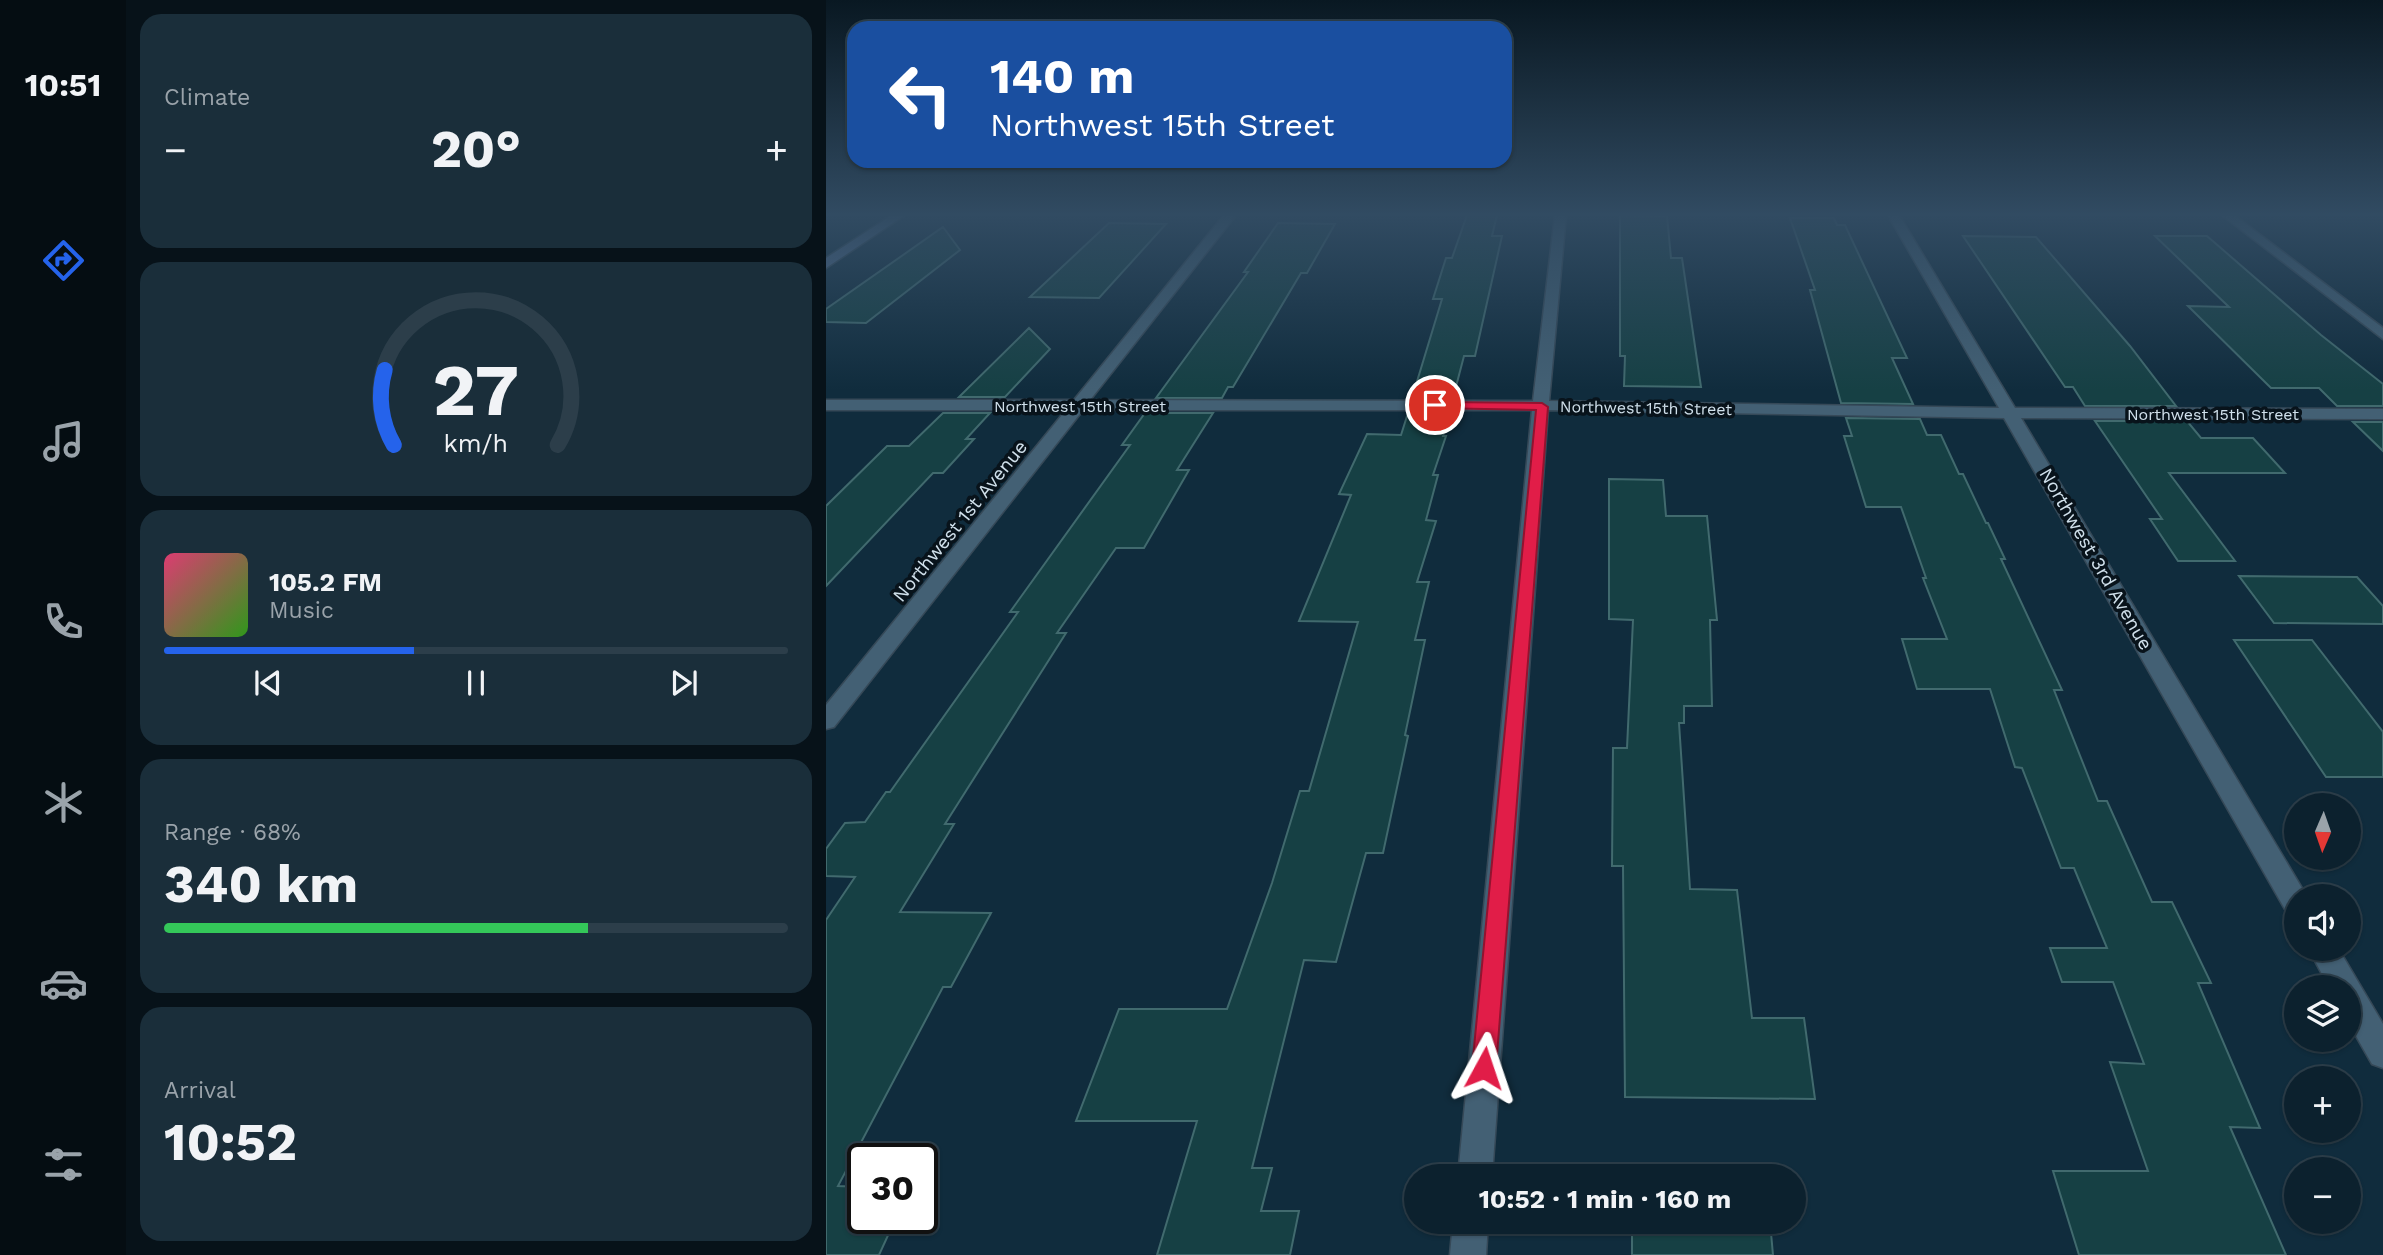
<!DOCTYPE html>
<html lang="en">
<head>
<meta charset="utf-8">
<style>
	:root { --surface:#0c212e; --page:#1a2e3a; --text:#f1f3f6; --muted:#9aa3aa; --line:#2c3e4a; --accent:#2563eb }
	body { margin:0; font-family:"Work Sans",sans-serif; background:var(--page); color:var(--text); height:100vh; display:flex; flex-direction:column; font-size:26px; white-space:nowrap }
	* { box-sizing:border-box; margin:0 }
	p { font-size:23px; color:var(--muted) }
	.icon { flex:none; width:38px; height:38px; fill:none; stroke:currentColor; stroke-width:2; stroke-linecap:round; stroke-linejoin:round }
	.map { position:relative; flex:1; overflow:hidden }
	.drawer { display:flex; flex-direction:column; gap:14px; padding:14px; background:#071219; width:700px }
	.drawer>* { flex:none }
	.banner { position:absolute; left:21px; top:21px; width:665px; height:147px; border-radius:21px; box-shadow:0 2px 5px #0004,0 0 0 2px var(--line); background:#1a4fa0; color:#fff; overflow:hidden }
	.needle { width:46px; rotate:182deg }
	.controls { position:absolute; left:1458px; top:793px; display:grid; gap:14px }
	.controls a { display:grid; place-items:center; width:77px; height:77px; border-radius:50%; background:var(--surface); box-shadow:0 2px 5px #0004,0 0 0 2px var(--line); font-size:35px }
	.speed { position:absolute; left:21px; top:1143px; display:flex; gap:14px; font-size:35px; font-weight:700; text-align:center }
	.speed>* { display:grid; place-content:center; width:91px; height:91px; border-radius:50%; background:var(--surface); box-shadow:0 2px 5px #0004,0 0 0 2px var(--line); line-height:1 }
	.speed .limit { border:4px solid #111; border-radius:10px; background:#fff; color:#111 }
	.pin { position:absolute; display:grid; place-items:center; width:60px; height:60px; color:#fff; margin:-30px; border:4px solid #fff; border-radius:50%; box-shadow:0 2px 7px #0007 }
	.me { position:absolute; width:77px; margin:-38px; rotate:5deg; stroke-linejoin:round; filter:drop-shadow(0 0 5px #0008) }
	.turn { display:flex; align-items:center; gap:24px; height:147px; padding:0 28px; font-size:32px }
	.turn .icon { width:91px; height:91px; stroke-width:2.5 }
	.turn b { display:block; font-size:49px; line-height:60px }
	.big { font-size:52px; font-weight:700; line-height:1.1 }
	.drawer .widget { flex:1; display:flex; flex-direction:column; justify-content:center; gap:10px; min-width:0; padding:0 24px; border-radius:21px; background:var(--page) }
	.drawer .dial { align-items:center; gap:0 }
	.dial svg { height:182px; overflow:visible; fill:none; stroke:var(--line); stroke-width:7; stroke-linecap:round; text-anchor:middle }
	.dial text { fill:var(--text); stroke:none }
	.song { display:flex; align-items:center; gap:21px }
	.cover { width:84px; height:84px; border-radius:10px; background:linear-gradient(135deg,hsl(340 70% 55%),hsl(110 70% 35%)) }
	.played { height:7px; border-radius:4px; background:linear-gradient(90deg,var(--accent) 40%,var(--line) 40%) }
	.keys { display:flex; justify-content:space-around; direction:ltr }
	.heat { display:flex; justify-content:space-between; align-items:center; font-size:38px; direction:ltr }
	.charge { height:10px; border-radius:5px; background:linear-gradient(90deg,#34c759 68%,var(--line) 0) }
	.trip { position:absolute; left:578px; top:1164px; width:402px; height:70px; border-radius:35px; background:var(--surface); box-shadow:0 2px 5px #0004,0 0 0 2px var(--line); font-weight:700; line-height:70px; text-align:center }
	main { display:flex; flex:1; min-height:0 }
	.dock { display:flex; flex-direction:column; width:126px; justify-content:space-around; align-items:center; background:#050d12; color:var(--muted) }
	.dock .icon { width:49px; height:49px }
	.dock .selected { color:var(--accent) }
	.dock b { font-size:32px; color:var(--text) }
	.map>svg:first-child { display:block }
	.building { fill:#164044; stroke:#416a6e; stroke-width:2 }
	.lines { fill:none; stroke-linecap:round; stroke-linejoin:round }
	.minor-casing { stroke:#364958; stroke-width:3 }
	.secondary-casing { stroke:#364958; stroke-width:3 }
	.minor { fill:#436074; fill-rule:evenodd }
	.secondary { fill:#546e91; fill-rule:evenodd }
	.route { fill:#e11d48; stroke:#92132f; stroke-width:2 }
	.labels { text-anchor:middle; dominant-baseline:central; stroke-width:7; stroke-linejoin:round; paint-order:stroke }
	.far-street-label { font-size:16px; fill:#d0e0eb; stroke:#08131b }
	.street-label { font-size:19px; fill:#d0e0eb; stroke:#08131b }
</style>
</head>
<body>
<main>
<nav class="dock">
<b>10:51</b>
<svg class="icon selected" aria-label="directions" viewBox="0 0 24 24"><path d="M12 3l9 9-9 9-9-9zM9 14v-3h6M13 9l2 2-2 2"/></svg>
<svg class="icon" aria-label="music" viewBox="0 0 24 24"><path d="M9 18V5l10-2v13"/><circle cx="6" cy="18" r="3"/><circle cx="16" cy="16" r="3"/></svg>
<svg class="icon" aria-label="phone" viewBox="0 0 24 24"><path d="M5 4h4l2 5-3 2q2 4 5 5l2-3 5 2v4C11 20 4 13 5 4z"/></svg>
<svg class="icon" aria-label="climate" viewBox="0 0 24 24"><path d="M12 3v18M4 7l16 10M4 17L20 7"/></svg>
<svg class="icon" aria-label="car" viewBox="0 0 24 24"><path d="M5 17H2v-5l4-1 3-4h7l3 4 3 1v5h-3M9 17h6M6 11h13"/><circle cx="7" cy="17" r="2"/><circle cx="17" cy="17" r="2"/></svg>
<svg class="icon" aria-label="filters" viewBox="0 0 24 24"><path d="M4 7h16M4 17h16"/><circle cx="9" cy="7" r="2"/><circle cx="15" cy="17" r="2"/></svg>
</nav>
<section class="drawer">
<div class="widget"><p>Climate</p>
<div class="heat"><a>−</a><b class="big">20°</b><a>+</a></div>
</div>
<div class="widget dial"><svg viewBox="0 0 100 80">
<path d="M14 69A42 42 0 1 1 86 69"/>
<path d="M14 69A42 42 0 0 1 10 36" stroke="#2563eb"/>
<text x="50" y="56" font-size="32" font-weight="700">27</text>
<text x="50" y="72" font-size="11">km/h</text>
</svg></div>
<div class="widget">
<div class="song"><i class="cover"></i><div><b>105.2 FM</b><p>Music</p></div></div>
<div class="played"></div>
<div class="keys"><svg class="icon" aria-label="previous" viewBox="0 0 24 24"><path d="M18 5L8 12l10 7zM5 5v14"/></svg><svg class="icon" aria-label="pause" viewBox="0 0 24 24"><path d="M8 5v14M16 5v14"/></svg><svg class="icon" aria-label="next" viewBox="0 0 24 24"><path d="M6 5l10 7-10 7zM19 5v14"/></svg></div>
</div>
<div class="widget"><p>Range · 68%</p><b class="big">340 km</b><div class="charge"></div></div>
<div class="widget"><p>Arrival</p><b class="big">10:52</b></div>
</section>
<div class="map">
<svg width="1557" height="1255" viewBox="0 0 1557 1255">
	<rect width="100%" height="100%" fill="#102c3d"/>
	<path class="building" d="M 641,215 L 671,215 L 666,236 L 676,236 L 649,356 L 638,356 L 627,398 L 586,398 L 616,299 L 607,299 L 620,258 L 626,258 Z
		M 794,215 L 841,216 L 845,258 L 856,258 L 875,387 L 798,386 L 799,356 L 794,356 Z
		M 964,218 L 1008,218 L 1011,225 L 1019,225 L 1081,358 L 1066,358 L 1087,404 L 1015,403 L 984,290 L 989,290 Z
		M 283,223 L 340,224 L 273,298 L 204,297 Z
		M 452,223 L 509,224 L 481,273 L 475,273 L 407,387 L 402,387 L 396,398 L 330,398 L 422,272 L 418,272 Z
		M 117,227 L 134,250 L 40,323 L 0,322 L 0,309 Z
		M 1137,236 L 1210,237 L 1304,346 L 1350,406 L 1259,406 L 1247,387 L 1239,387 Z
		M 1329,236 L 1381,236 L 1495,335 L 1557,384 L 1557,406 L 1511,406 L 1493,388 L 1445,388 L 1362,306 L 1403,307 Z
		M 203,328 L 224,349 L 179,397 L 133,397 Z
		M 117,413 L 164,413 L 140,439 L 148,439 L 117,473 L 107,473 L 0,586 L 0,506 L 61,446 L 83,446 Z
		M 319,413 L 387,413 L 351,470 L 363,470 L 318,548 L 290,548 L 231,633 L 240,633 L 119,824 L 128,824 L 74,912 L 165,913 L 125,987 L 117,987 L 12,1186 L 37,1187 L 37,1218 L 70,1218 L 53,1255 L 0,1255 L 0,920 L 29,877 L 0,876 L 0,849 L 19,823 L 39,822 L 60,792 L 64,792 L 192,612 L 184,612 L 304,445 L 296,445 Z
		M 582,413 L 623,413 L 617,436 L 620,436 L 607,475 L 612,475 L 600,520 L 610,521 L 591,582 L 603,582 L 589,640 L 599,640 L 579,735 L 582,736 L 557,853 L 540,853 L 510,962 L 478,960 L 426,1168 L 446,1168 L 435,1211 L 473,1211 L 464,1255 L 331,1255 L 371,1121 L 250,1121 L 293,1009 L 401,1009 L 446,883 L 474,791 L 483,791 L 532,622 L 473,621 L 525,495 L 513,494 L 541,434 L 575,435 Z
		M 1020,418 L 1094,419 L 1101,435 L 1115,435 L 1133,474 L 1137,474 L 1160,523 L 1162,523 L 1179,559 L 1175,559 L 1236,690 L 1228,690 L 1272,801 L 1281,801 L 1326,902 L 1346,902 L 1385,983 L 1372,983 L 1434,1128 L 1404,1127 L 1460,1255 L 1253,1255 L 1227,1171 L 1322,1171 L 1284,1062 L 1318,1064 L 1287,982 L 1236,982 L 1224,948 L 1281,948 L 1248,868 L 1235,868 L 1196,768 L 1189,767 L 1164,689 L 1091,689 L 1076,639 L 1121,639 L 1097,578 L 1100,578 L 1075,507 L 1040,507 L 1018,436 L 1026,436 Z
		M 1269,421 L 1361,421 L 1375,438 L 1427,438 L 1459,473 L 1343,473 L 1409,561 L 1352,561 L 1324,519 L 1336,519 Z
		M 1527,422 L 1557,422 L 1557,451 Z
		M 783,479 L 837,480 L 840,516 L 881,516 L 891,620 L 884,620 L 886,706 L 858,706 L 858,723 L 853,723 L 864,889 L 911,890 L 926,1018 L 978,1018 L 989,1099 L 799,1097 L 797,866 L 786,866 L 787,748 L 801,748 L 807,620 L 783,619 Z
		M 1413,576 L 1531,577 L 1557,606 L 1557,624 L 1448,623 Z
		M 1408,640 L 1486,640 L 1557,732 L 1557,777 L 1500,777 Z
		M 806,1169 L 939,1171 L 939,1176 L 806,1176 Z
		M 806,1222 L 944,1222 L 947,1255 L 806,1255 Z"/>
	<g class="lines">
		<g class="minor-casing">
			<path id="minor" d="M 398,215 L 410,215 L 264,400 L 707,401 L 729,215 L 740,215 L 723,401 L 1173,408 L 1062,215 L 1073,215 L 1189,408 L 1557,409 L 1557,419 L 1195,418 L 1480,895 L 1470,896 L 1470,915 L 1460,911 L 1178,418 L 722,410 L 666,1176 L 632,1176 L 706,410 L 257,410 L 8,727 L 0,729 L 0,705 L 240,410 L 0,410 L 0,400 L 248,400 Z
				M 1396,215 L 1408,215 L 1557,328 L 1557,339 Z
				M 1482,948 L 1512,948 L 1557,1024 L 1557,1068 L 1546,1064 L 1522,1022 L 1522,987 L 1503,987 Z
				M 627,1222 L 662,1222 L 660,1255 L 624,1255 Z"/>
		</g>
		<g class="secondary-casing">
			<path id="secondary" d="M 66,215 L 79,215 L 0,268 L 0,258 Z"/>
		</g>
		<use href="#minor" class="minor"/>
		<use href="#secondary" class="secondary"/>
	</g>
	<linearGradient id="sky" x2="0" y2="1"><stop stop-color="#091822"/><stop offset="0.55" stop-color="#314b62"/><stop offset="1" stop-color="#314b62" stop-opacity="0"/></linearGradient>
	<rect width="1557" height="390" fill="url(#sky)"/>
	<path class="route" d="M 609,402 L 716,403 L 722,407 L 670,1068 L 666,1076 L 658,1079 L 650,1076 L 646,1068 L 710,410 L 604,408 L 603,405 Z"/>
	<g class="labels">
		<g class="far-street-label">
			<text x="254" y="406">Northwest 15th Street</text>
			<text transform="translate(820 408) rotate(1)">Northwest 15th Street</text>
			<text x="1387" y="414">Northwest 15th Street</text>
		</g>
		<g class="street-label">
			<text transform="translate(134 521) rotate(-51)">Northwest 1st Avenue</text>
			<text transform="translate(1270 559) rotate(60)">Northwest 3rd Avenue</text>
		</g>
	</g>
</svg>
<div class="controls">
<a><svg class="needle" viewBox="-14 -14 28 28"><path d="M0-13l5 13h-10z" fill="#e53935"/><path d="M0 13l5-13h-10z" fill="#9aa3aa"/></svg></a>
<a><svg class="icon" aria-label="sound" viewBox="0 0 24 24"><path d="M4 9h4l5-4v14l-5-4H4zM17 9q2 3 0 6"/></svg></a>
<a><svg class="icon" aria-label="layers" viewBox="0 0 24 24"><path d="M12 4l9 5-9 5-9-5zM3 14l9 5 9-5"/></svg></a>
<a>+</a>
<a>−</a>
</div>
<div class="speed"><div class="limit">30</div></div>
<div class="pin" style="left:609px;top:405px;background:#d93025"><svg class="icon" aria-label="arrive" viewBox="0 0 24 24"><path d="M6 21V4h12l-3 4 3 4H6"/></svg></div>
<svg class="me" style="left:658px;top:1068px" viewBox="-20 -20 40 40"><path d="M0-17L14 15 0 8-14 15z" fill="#e11d48" stroke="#fff" stroke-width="4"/></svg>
<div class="trip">10:52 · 1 min · 160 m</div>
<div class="banner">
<div class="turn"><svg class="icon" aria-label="left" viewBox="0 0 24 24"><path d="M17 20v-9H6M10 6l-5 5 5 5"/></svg><div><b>140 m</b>Northwest 15th Street</div></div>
</div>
</div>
</main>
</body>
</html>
